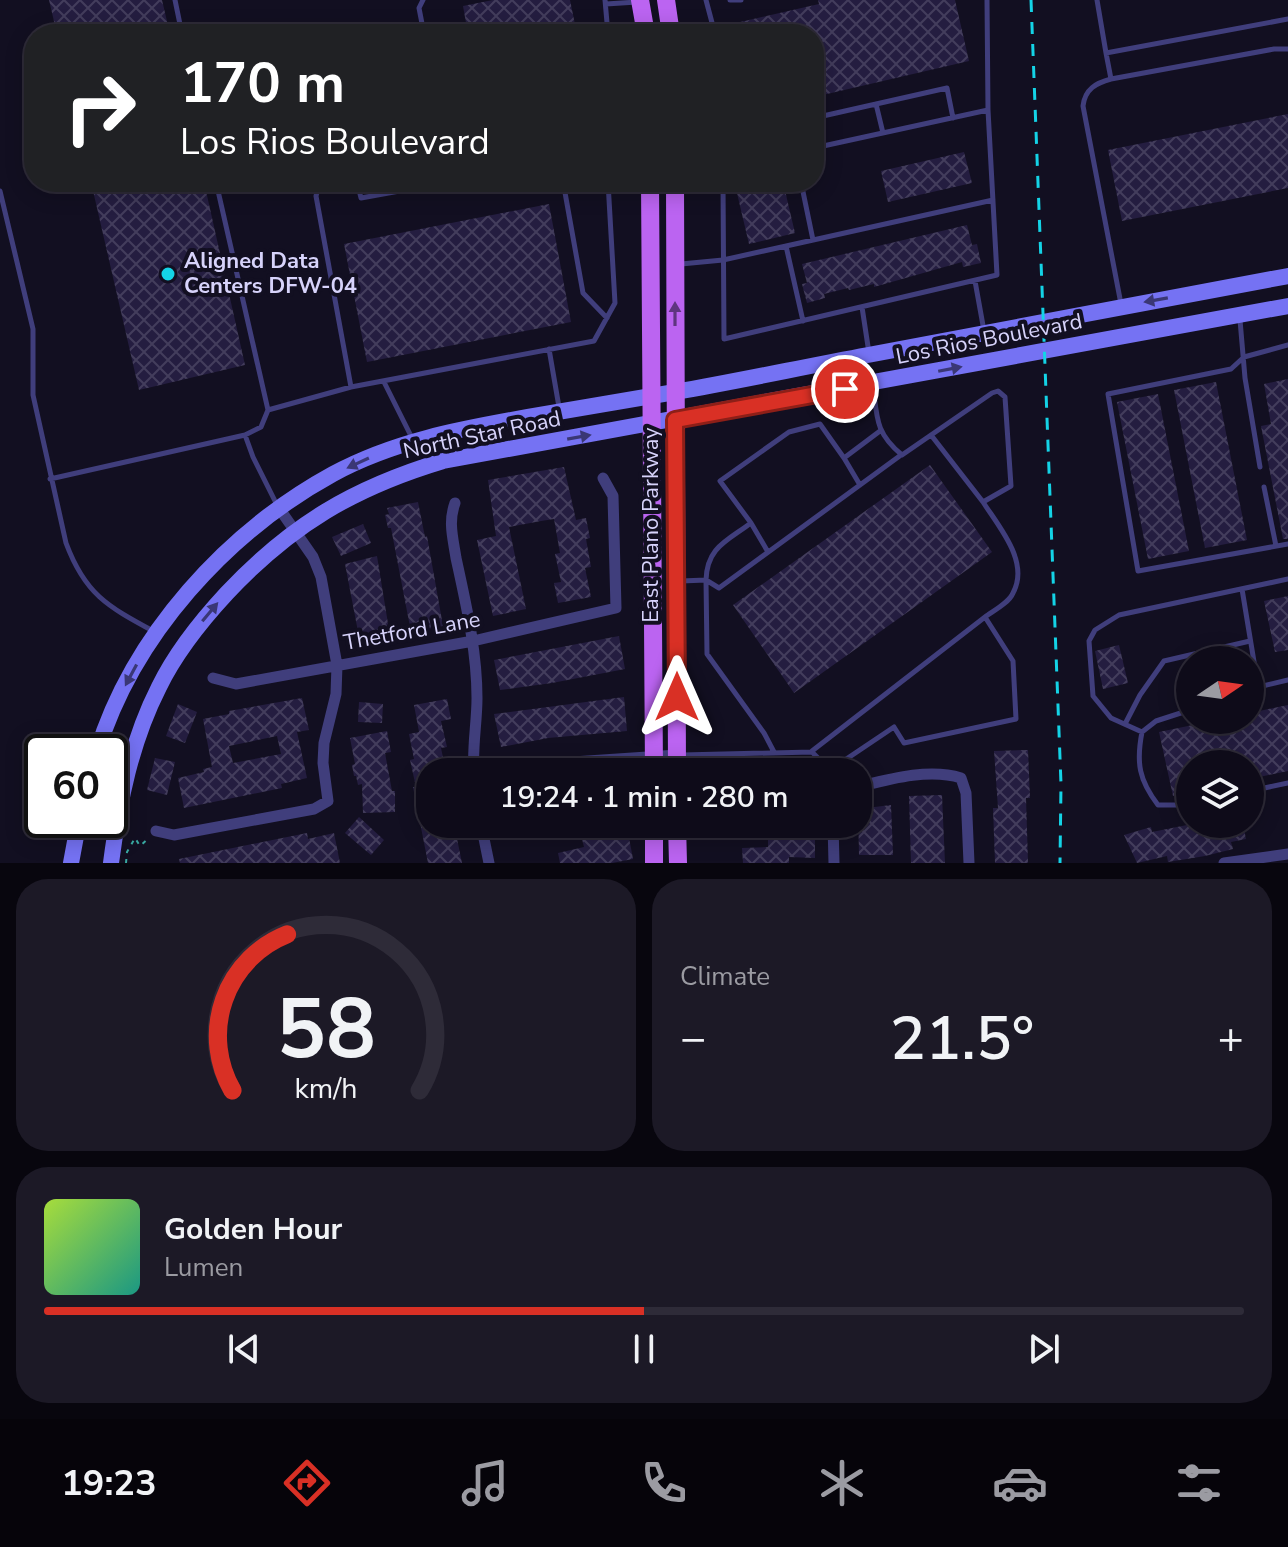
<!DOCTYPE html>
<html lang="en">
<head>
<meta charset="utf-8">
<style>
	:root { --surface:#0e0b19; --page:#1c1926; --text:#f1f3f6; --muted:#9b9ba2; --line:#2e2b38; --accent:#d93025 }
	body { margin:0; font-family:"Nunito Sans",sans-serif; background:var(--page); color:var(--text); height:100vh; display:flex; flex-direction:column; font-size:30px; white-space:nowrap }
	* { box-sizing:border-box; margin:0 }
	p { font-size:26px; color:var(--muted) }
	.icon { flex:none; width:44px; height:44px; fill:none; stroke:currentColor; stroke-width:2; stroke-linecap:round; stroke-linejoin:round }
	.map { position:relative; height:863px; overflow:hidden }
	.side { display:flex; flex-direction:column; gap:16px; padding:16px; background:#08060e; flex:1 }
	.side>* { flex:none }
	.banner { position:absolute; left:24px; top:24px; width:800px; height:168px; border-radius:32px; box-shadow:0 4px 20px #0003,0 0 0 2px var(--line); background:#202124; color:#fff; overflow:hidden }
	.needle { width:52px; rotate:77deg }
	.fabs { position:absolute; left:1176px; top:646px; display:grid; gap:16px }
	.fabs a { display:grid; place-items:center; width:88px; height:88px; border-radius:50%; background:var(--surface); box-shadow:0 4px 20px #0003,0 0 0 2px var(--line); font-size:40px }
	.speed { position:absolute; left:24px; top:734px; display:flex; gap:16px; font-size:40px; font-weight:700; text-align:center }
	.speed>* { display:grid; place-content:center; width:104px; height:104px; border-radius:50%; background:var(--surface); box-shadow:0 4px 20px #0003,0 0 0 2px var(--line); line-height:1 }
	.speed .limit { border:4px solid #111; border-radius:12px; background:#fff; color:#111 }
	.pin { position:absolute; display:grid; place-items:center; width:68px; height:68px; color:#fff; margin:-34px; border:4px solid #fff; border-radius:50%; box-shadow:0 2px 8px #0007 }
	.me { position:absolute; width:88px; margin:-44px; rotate:0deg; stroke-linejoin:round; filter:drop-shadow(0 0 6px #0008) }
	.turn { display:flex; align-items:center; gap:28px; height:168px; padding:0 24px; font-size:36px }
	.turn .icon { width:104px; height:104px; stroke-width:2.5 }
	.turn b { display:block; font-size:56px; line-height:68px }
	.big { font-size:60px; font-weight:600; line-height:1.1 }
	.side .tile { flex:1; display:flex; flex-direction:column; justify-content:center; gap:12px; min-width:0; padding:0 28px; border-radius:32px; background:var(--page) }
	.side .dial { align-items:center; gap:0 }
	.dial svg { height:208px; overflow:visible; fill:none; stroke:var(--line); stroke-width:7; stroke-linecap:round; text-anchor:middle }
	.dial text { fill:var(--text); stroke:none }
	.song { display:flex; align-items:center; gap:24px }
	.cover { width:96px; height:96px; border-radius:12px; background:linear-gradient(135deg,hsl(80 70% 55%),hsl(170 70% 35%)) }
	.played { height:8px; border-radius:4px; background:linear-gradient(90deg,var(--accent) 50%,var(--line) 50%) }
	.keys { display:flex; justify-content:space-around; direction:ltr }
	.heat { display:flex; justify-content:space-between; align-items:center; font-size:44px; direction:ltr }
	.side .tiles { flex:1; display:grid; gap:16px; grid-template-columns:1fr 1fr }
	.tile:last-child { grid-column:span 2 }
	.trip { position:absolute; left:416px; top:758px; width:456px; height:80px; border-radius:32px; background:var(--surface); box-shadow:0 4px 20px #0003,0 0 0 2px var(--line); font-weight:600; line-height:80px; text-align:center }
	.tab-bar { display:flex; height:128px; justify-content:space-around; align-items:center; background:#06040a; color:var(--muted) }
	.tab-bar .icon { width:56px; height:56px }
	.tab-bar .on { color:var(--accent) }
	.tab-bar b { font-size:36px; color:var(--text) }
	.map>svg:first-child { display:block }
	.building { fill:url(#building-cross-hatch); fill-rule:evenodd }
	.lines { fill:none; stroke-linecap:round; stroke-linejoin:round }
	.path { stroke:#39a9a2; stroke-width:2; stroke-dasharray:4 6; stroke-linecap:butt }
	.service { stroke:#403e7c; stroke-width:5 }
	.minor { stroke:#403e7c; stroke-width:11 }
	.secondary { stroke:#7572f3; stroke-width:16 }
	.primary { stroke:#bb64f1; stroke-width:18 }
	.rail { stroke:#14d3e6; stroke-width:3; stroke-dasharray:12 10; stroke-linecap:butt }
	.oneway { fill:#3a3775 }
	.oneway2 { fill:#5e357f }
	.route-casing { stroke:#8d1f18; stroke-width:20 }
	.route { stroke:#d93025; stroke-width:14 }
	.poi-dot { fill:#14d3e6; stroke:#120f21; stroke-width:3 }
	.labels { text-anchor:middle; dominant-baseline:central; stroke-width:8; stroke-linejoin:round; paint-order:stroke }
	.poi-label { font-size:22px; font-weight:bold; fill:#d7d3fb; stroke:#120f21; text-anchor:start }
	.street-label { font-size:22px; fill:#d7d3fb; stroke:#120f21 }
</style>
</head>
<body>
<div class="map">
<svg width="1288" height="863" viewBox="0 0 1288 863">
	<defs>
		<pattern id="building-cross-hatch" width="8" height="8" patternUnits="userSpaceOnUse" patternTransform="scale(2)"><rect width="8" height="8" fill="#241d40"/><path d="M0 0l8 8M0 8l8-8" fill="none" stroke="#433d5c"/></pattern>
	</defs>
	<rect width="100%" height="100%" fill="#120f21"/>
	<path class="building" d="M 49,0 L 162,0 L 170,34 L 57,34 Z
		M 493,0 L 570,0 L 577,34 L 468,34 L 463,6 Z
		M 818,0 L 955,0 L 969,61 L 814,97 L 814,34 L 739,34 L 736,23 L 819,4 Z
		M 1288,114 L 1288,188 L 1122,221 L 1108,150 Z
		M 964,152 L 972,183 L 888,202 L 881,171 Z
		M 91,182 L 204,182 L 245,365 L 139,390 Z
		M 767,182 L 783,182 L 795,233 L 749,244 L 736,189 Z
		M 549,204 L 571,322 L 367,362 L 344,244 Z
		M 967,225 L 972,245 L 977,244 L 981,263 L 963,267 L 962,262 L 874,287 L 874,284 L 849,290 L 848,288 L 824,294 L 825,298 L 807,303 L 802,284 L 807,283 L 802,264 Z
		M 1288,379 L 1288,539 L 1283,539 L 1261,426 L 1271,424 L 1264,384 Z
		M 1216,382 L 1247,540 L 1205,548 L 1174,390 Z
		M 1158,394 L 1189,551 L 1148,559 L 1117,402 Z
		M 930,465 L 992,552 L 794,693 L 733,605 Z
		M 564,467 L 576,520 L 586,518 L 590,538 L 586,539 L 591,567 L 585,568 L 591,597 L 558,603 L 554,583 L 561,582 L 555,554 L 560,553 L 554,519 L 541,521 L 509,527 L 526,609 L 493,616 L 477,540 L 496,536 L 488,480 Z
		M 418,502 L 425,537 L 427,536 L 443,626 L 411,632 L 391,528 L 388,528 L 385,515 L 389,514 L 387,508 Z
		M 363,524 L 371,543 L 341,556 L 332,537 Z
		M 377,556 L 390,636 L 360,642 L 345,564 Z
		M 1288,596 L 1288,650 L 1275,652 L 1264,601 Z
		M 619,636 L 625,669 L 552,683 L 500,690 L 494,660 Z
		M 1119,645 L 1128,683 L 1103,689 L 1095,651 Z
		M 624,697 L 627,731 L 548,738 L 501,747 L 494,714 Z
		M 302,698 L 309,730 L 297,732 L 307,778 L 281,784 L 282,788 L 184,808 L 178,778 L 204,772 L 203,769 L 212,767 L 203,719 L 229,714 L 229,711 ZM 277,736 L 281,754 L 233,763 L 229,746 Z
		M 447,699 L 451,719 L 441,721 L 447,747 L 441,748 L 446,772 L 430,772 L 430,824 L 454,824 L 462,863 L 428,863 L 413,787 L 416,787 L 410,760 L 414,759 L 409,734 L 419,732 L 414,705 Z
		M 359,702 L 383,704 L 382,723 L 358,722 Z
		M 178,704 L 197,712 L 185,743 L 166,736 Z
		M 1288,705 L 1288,771 L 1250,779 L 1250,764 L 1190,764 L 1190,792 L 1173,796 L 1159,732 L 1217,720 L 1250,720 L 1250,713 Z
		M 387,731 L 391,752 L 385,753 L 392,791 L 395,791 L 395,812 L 363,813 L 362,784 L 358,785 L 356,776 L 354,776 L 352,765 L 355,764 L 350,738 Z
		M 1028,750 L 1030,798 L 1026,798 L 1028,863 L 995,863 L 993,808 L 998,808 L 994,751 Z
		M 155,758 L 175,762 L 167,795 L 147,790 Z
		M 942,795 L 945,863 L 911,863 L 909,796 Z
		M 891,805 L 893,855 L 859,855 L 858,809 Z
		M 359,817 L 384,840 L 371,855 L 345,833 Z
		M 1192,824 L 1243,824 L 1246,839 L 1231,842 L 1233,849 L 1205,856 L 1168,862 L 1167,856 L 1137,863 L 1124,835 L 1151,827 L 1152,832 Z
		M 795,826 L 815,826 L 815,858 L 789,857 L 789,863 L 743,863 L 742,848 L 768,847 L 768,831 L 795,830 Z
		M 627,827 L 633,859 L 612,863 L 560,863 L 558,853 L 584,847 L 582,839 Z
		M 307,833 L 308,839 L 334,833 L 340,863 L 180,863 L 179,859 Z"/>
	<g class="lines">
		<path class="path" d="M 126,863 L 127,852 L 135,838 L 140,846 L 149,838"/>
		<path class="service" d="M 175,0 L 182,34
			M 423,0 L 419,8 L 424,34
			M 605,0 L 608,34
			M 706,0 L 715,34
			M 730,0 L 741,0
			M 1097,0 L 1106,53 L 1288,19
			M 606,4 L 637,2
			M 1106,53 L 1111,79 C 1096,83 1085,89 1083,106 L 1121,304
			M 1111,79 L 1274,49 L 1288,49
			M 876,104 L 883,133
			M 814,118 L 947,88 L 953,118
			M 814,148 L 988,110 L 987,0
			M 320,182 L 316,196 L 351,387 L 594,341 L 615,303 L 608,182
			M 357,182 L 361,198 L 449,182
			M 569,182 L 564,187 L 583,293 L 607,318
			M 723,182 L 724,339 L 997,275 L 988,110
			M 801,182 L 813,240
			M 0,191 L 33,329 L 33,395 L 66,543 C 85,594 107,606 153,631
			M 786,246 L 803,321
			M 681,264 L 723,260 L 993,200
			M 975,281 L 984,331
			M 862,307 L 869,353
			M 1240,320 L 1245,378 L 1260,467
			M 1288,345 L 1244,357 L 1231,369 L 1108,394 L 1138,571 L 1288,544
			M 549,349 L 559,407
			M 384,382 L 412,438
			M 268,410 L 351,387
			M 880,431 L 844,458 L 820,424 L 789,432 L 720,481 L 751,523 C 727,541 707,547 706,580 L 719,588 L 901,455
			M 245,435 L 253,457 L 278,507
			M 931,435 L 983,502
			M 844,458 L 860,485
			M 50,479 L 245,435 L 261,427 L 268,410 L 216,182
			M 1264,487 L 1276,546
			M 751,523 L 768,552
			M 681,581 L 706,580 L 707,654 L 764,733 L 774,752
			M 1242,589 L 1258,686
			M 1250,689 L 1288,680
			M 1190,710 L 1156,721 L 1142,732 C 1136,763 1139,780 1158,805 L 1190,805
			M 1125,724 L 1140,695 L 1164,661 L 1250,641
			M 1142,732 L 1111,718 L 1093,696 L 1089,641 L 1095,630 L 1119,615 L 1288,579
			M 812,751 L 985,617
			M 682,755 L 812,752 L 826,766 L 833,768 L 894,727 L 904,743 L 1016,719 L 1013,661 L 985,617 C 993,611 1009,603 1013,593 C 1030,562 999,527 983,502 L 1011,486 L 1005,397 L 998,391 L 992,393 L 902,455 C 875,433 877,417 873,385
			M 1250,791 L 1288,783"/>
		<path class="minor" d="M 455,503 C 448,522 453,538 456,558 C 466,604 477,651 477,698 C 477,723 472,747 474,772
			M 213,678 L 236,684 L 473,641 L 616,608 L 613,496 L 603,478
			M 507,772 L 573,762 L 677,755
			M 858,787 C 890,779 929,768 961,778 L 966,793 L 969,863
			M 481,824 L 489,863
			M 833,824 L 834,863
			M 156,831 L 174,835 L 314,809 L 328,801 L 323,763 L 324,743 L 336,694 L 337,665 L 321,577 L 313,557 L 279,508
			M 719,832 L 724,824
			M 1224,863 L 1288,854"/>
		<path class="secondary" d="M 97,752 C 133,635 227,532 333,474 C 394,441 460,429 528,417 C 577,409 626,400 675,392 C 739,381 803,367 868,355 C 1008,328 1148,302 1288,276
			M 71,863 L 79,820
			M 111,863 C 119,802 131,742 159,687 C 176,652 201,621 227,593 C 291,525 353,488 443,461 L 1288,306"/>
		<path class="primary" d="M 640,0 L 646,34
			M 666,0 L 671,34
			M 650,182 L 654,772
			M 675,182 L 677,772
			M 654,824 L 654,863
			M 677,824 L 678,863"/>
		<path class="rail" d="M 1031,0 L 1061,784 L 1060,863"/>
	</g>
	<defs><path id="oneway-solid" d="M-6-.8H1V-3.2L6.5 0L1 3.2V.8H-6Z" transform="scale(2)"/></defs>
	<g class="oneway">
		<use href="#oneway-solid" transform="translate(1156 300) rotate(170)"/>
		<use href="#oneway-solid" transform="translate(950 369) rotate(-11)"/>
		<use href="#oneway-solid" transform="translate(579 437) rotate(-10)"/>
		<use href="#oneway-solid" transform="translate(358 463) rotate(155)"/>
		<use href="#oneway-solid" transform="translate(210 612) rotate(-50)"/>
		<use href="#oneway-solid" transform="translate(131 675) rotate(118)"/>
	</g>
	<use class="oneway2" href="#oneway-solid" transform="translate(675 314) rotate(-90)"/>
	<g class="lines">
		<g class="route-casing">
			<path id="route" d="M 677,697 L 675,420 L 845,389"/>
		</g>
		<use href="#route" class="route"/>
	</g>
	<circle class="poi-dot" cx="168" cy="274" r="8"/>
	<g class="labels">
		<g class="poi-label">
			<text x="184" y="261">Aligned Data<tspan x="184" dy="25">Centers DFW-04</tspan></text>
		</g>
		<g class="street-label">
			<text transform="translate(989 339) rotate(-11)">Los Rios Boulevard</text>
			<text transform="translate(482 435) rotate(-12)">North Star Road</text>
			<text transform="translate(651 525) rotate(-90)">East Plano Parkway</text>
			<text transform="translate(412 631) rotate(-10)">Thetford Lane</text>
		</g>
	</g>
</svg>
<div class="fabs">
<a><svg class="needle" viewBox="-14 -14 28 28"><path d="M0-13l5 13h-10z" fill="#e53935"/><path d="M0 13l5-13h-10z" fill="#9b9ba2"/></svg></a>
<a><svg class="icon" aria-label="layers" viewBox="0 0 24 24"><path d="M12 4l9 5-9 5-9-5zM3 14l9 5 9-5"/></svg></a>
</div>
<div class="speed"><div class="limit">60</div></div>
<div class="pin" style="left:845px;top:389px;background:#d93025"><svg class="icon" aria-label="arrive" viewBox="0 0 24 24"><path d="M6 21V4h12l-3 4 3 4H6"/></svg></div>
<svg class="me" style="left:677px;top:697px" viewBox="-20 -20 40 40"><path d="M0-17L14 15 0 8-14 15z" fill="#d93025" stroke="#fff" stroke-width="4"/></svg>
<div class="trip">19:24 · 1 min · 280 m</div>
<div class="banner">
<div class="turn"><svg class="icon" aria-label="right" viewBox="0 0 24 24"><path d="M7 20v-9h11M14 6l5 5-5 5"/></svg><div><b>170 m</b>Los Rios Boulevard</div></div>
</div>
</div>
<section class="side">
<div class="tiles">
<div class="tile dial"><svg viewBox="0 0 100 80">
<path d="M14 69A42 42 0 1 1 86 69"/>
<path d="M14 69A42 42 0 0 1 35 9" stroke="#d93025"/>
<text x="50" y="56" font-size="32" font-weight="700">58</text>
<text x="50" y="72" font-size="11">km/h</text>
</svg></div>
<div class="tile"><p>Climate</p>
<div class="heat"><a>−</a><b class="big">21.5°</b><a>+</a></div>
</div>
<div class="tile">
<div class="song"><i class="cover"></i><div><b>Golden Hour</b><p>Lumen</p></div></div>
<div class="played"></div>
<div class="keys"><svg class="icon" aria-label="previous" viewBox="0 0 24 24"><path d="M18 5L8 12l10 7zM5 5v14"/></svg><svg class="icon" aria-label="pause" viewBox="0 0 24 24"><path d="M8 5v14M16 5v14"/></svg><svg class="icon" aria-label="next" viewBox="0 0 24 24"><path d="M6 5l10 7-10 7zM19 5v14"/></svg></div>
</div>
</div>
</section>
<nav class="tab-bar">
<b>19:23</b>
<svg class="icon on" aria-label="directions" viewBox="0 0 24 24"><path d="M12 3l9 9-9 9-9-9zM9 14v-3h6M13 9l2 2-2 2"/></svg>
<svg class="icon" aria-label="music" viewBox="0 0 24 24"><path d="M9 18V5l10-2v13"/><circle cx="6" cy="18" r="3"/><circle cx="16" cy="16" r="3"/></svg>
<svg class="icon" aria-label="phone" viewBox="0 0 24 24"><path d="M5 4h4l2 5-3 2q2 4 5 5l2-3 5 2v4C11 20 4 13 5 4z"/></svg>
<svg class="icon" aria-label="climate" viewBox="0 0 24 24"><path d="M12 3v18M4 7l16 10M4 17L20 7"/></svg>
<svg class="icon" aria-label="car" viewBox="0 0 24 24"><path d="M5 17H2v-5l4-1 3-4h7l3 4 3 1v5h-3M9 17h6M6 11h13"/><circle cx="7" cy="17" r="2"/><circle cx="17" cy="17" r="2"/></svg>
<svg class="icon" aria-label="filters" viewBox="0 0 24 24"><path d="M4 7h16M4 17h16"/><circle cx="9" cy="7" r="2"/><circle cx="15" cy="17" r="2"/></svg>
</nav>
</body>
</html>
